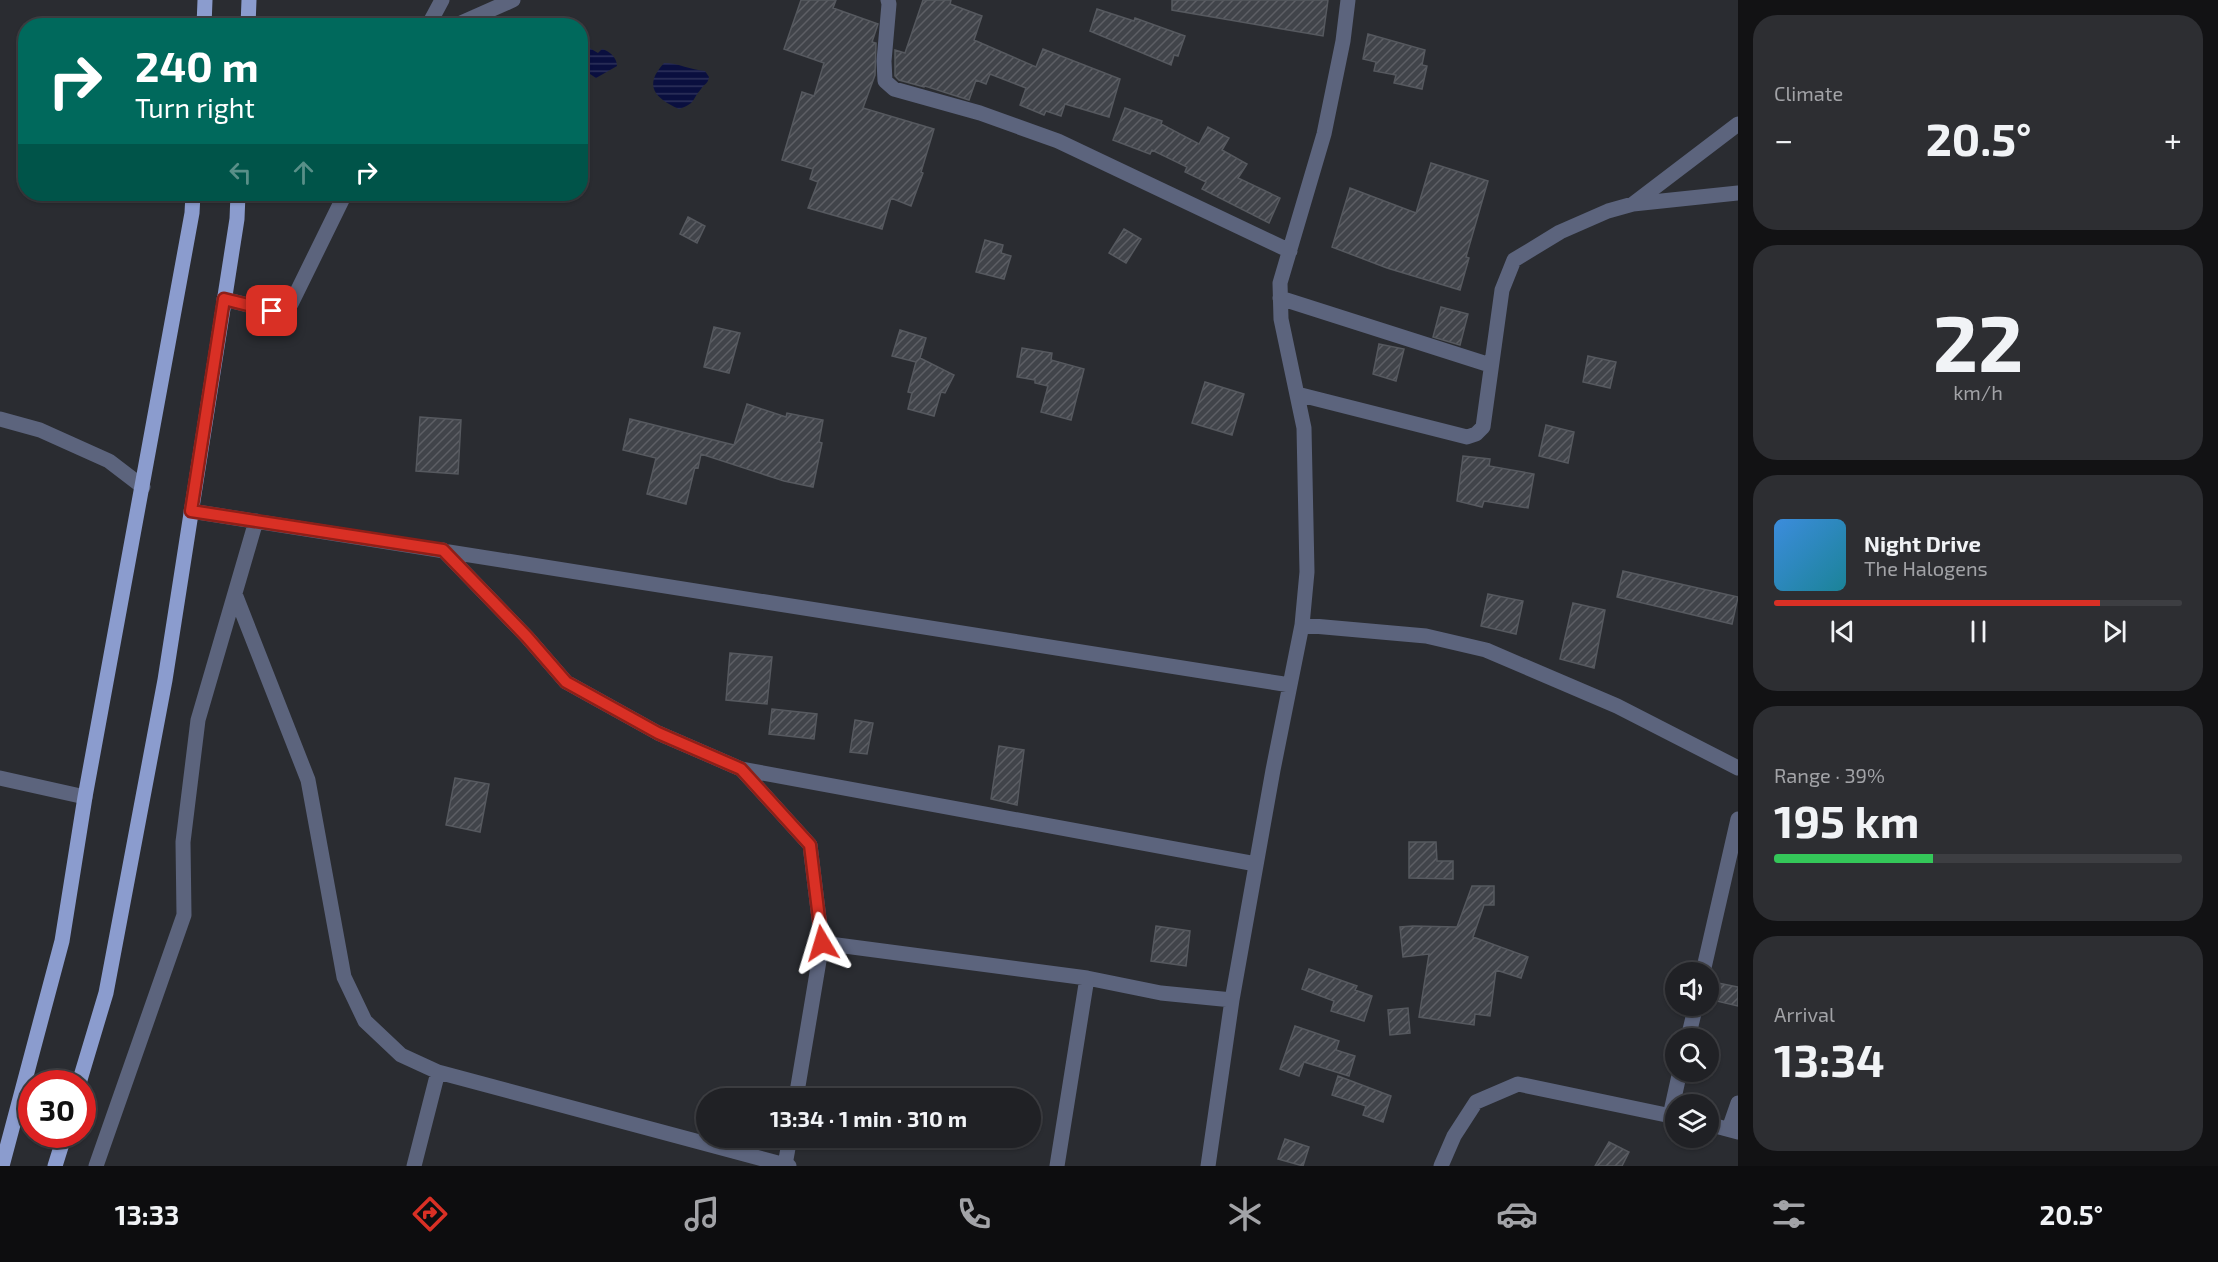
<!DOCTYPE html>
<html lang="en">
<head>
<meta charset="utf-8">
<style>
	:root { --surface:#202125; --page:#2d2e32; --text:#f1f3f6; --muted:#a2a3a7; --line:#3d3e42; --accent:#d93025 }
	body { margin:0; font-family:"Exo 2",sans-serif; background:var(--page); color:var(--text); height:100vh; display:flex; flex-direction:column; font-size:22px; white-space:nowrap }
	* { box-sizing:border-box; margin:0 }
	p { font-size:20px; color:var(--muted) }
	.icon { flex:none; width:33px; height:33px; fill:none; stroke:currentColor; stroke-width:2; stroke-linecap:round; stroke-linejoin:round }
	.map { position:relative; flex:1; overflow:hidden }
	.panel { display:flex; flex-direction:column; gap:15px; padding:15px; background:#121214; width:480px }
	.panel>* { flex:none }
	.hud { position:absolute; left:18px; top:18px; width:570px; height:183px; border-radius:24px; box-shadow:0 2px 4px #0004,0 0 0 2px var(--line); background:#00695c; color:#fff; overflow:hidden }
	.fabs { position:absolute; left:1665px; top:962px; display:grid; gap:12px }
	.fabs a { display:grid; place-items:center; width:54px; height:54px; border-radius:50%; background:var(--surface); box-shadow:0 2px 4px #0004,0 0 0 2px var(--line); font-size:30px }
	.speed { position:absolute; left:18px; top:1070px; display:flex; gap:12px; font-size:30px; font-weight:700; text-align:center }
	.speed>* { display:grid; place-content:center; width:78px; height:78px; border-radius:50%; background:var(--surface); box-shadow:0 2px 4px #0004,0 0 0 2px var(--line); line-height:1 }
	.speed .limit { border:9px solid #d22; background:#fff; color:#111 }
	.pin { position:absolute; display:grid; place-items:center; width:51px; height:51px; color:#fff; margin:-26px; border-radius:12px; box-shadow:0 3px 9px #0006 }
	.me { position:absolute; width:66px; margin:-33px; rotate:353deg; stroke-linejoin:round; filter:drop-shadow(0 0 4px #0008) }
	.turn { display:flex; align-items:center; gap:21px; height:126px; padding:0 18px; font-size:27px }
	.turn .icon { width:78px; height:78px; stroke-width:2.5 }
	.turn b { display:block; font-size:42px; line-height:51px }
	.lanes { display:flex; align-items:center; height:57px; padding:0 18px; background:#0003; justify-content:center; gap:30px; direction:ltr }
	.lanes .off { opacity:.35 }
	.big { font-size:45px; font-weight:700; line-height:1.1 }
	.panel .tile { flex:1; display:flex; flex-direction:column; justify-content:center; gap:9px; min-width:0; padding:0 21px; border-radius:24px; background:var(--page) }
	.panel .dial { align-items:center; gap:0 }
	.dial b { font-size:78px; line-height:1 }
	.song { display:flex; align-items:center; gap:18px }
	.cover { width:72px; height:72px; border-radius:9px; background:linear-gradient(135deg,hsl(210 70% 55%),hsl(190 70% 35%)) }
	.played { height:6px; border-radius:3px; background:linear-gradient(90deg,var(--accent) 80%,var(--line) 80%) }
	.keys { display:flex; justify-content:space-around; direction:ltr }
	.heat { display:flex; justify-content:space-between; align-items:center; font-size:33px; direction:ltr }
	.charge { height:9px; border-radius:4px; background:linear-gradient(90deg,#34c759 39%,var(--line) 0) }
	.trip { position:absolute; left:696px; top:1088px; width:345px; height:60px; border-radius:30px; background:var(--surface); box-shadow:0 2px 4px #0004,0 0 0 2px var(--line); font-weight:700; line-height:60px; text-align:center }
	.menu { display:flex; height:96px; justify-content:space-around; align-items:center; background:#0d0d0f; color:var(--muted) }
	.menu .icon { width:42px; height:42px }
	.menu .selected { color:var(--accent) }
	.menu b { font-size:27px; color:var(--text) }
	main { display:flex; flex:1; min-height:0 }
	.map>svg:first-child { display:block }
	.water { fill:url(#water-rules) }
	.building { fill:url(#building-hatch); stroke:#56595f; stroke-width:1.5 }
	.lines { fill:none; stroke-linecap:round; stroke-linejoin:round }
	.minor { stroke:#5c647d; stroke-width:15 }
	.primary { stroke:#8b9cce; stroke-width:15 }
	.route-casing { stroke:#8d1f18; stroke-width:15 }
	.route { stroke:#d93025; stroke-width:10 }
</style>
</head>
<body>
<main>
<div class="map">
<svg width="1738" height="1166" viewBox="0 0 1738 1166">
	<defs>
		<pattern id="water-rules" width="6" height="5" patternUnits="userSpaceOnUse" patternTransform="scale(1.5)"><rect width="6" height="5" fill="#0a0f3f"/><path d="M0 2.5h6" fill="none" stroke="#2e325b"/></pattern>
		<pattern id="building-hatch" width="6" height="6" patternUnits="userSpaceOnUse" patternTransform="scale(1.5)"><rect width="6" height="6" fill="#41444a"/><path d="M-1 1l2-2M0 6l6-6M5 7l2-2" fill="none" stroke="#5d5f65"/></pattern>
	</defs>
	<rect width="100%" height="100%" fill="#2a2c31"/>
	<path class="water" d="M 581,43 L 598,53 L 602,49 C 610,51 617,58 617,66 L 596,78 L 584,70 L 581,73 Z
		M 664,63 C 679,63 690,70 705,71 L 709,77 C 708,84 705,83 701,89 C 691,101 696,103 679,109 C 655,98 643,86 664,63 Z"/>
	<path class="building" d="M 801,0 L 836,0 L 833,8 L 878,24 L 872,42 L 876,43 L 875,75 L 863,108 L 934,129 L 921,172 L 923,173 L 911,206 L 891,198 L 882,229 L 808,208 L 818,182 L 810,179 L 813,169 L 782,160 L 802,92 L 814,96 L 824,63 L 784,49 Z
		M 923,0 L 951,0 L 950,4 L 982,16 L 974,40 L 1036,67 L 1043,49 L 1120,79 L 1109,117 L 1065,104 L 1061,116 L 1046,111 L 1044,115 L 1020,105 L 1026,88 L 990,74 L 986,84 L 976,80 L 969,100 L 925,86 L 924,87 L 899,80 L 895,76 L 895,50 L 905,53 Z
		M 1172,0 L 1328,0 L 1323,36 L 1172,10 Z
		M 1097,9 L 1134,21 L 1135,18 L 1185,36 L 1178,56 L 1174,55 L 1171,65 L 1090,31 Z
		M 1368,34 L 1425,50 L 1422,65 L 1427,66 L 1422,89 L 1394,83 L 1396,75 L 1374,71 L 1376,62 L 1363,59 Z
		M 1125,108 L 1162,121 L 1161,124 L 1199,144 L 1208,127 L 1229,138 L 1222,150 L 1247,164 L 1238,178 L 1280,198 L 1269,223 L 1202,189 L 1206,182 L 1185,172 L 1187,167 L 1152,150 L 1150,154 L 1113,140 Z
		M 1431,163 L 1488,181 L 1466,257 L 1469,258 L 1460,290 L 1387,268 L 1332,247 L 1350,188 L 1416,213 Z
		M 688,217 L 705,226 L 697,243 L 680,234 Z
		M 1124,229 L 1141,239 L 1126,263 L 1109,253 Z
		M 985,240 L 1003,245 L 1001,253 L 1011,256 L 1004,279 L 976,272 Z
		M 1441,307 L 1468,314 L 1460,345 L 1433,337 Z
		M 714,327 L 740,333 L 729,373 L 704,367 Z
		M 900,330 L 926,338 L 920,358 L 954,375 L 945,393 L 941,392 L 934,416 L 908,409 L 912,393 L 908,392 L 916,362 L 892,356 Z
		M 1379,344 L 1404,349 L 1396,381 L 1373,374 Z
		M 1022,348 L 1052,353 L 1051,360 L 1084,369 L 1071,420 L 1041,412 L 1048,386 L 1035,383 L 1035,380 L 1017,377 Z
		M 1588,356 L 1616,362 L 1610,388 L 1583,382 Z
		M 1205,382 L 1244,394 L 1232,435 L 1192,423 Z
		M 747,404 L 786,417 L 787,413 L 823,420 L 819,442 L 822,443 L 813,487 L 784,481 L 701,454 L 698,468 L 695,467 L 686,504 L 647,494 L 656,458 L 623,450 L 630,419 L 734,445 Z
		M 420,417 L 461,420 L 458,474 L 416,471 Z
		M 1546,425 L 1574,432 L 1568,463 L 1539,456 Z
		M 1463,456 L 1490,459 L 1489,466 L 1534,474 L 1528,508 L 1484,501 L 1482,507 L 1457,501 Z
		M 1623,571 L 1738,597 L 1732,624 L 1617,597 Z
		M 1488,594 L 1523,601 L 1516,634 L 1481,626 Z
		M 1573,603 L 1605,610 L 1594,668 L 1560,659 Z
		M 730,653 L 772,657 L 767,704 L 726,700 Z
		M 772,709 L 817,714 L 814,739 L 769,734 Z
		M 855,720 L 873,723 L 867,754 L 850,752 Z
		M 999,746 L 1024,750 L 1017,805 L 991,799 Z
		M 455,778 L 489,784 L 480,832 L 446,825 Z
		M 1409,842 L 1436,842 L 1437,861 L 1453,861 L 1453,879 L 1409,878 Z
		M 1472,886 L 1494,886 L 1494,905 L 1484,905 L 1473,937 L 1528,957 L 1521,978 L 1496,970 L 1490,1016 L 1475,1014 L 1474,1025 L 1419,1017 L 1429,954 L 1403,957 L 1400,927 L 1413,926 L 1457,927 Z
		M 1156,926 L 1190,931 L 1186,966 L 1151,961 Z
		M 1309,969 L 1357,986 L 1355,990 L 1372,996 L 1364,1021 L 1331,1011 L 1334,1001 L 1302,989 Z
		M 1708,981 L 1738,987 L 1738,1006 L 1708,999 Z
		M 1408,1008 L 1410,1033 L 1390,1035 L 1388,1010 Z
		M 1295,1026 L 1339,1041 L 1336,1050 L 1355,1056 L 1349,1076 L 1304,1062 L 1299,1076 L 1280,1069 Z
		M 1338,1076 L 1391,1096 L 1383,1122 L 1363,1115 L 1366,1106 L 1332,1095 Z
		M 1285,1139 L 1309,1147 L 1303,1166 L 1278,1159 Z
		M 1609,1142 L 1629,1152 L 1622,1166 L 1595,1166 Z"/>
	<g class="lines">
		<path class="minor" d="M 888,0 L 889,4 L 884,61 L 885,81 L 894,89 L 980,113 L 1058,141 L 1290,251
			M 428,26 L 442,0
			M 454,26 L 513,0
			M 1633,204 L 1738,124
			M 1280,298 L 1490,365
			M 224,299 L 272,311 L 291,304 L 345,194
			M 1297,394 L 1467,437 L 1476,434 L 1483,427 L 1502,290 L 1514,260 L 1560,232 L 1608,211 L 1633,204 L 1738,193
			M 0,419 L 40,430 L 109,461 L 143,487
			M 191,511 L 1290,685
			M 443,550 L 527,637 L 566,682 L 658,733 L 741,769 L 810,845 L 822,943 L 796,1098
			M 235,594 L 308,780 L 344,977 L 365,1021 L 401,1055 L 438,1072 L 789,1166
			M 1302,625 L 1426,636 L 1486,650 L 1617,706 L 1738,768
			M 741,769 L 1256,864
			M 0,778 L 85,797
			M 822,943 L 1087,978
			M 1703,972 L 1738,819
			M 1688,1038 L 1696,1005
			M 1670,1116 L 1680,1071
			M 1708,1124 L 1738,1132
			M 1729,1129 L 1738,1103
			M 785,1165 L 790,1137
			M 96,1166 L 184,915 L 183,842 L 198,720 L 256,521
			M 414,1166 L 438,1072
			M 1057,1166 L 1087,978 L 1161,993 L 1232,1000 L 1273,770 L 1302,625 L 1307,572 L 1304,428 L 1281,319 L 1280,283 L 1324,134 L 1343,41 L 1348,0
			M 1208,1166 L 1232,1000
			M 1441,1166 L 1454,1136 L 1476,1102 L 1518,1084 L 1676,1117"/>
		<path class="primary" d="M 204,26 L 205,0
			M 248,26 L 249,0
			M 79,1083 L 106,993 L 165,680 L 237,219 L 238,194
			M 2,1166 L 62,941 L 85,797 L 192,213 L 193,194
			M 55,1166 L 65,1134"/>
	</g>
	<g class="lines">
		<g class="route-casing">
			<path id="route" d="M 272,311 L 224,299 L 191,511 L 443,550 L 527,637 L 566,682 L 658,733 L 741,769 L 810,845 L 822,943"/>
		</g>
		<use href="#route" class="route"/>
	</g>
</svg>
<div class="fabs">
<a><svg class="icon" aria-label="sound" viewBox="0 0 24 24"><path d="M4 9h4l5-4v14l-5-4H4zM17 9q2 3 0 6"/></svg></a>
<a><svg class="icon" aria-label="search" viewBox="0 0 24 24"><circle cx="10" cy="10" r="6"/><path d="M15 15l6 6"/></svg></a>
<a><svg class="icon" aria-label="layers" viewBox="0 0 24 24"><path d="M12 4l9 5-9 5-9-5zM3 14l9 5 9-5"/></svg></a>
</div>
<div class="speed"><div class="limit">30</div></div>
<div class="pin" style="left:272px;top:311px;background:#d93025"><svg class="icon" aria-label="arrive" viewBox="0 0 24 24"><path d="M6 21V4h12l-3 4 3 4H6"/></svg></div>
<svg class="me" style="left:822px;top:943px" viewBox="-20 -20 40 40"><path d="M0-17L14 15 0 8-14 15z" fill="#d93025" stroke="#fff" stroke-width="4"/></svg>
<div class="trip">13:34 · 1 min · 310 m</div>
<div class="hud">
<div class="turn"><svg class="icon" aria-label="right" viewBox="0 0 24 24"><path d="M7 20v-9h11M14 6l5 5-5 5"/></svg><div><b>240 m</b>Turn right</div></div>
<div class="lanes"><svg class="icon off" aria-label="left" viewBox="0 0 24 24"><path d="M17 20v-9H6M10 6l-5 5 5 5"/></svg><svg class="icon off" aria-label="ahead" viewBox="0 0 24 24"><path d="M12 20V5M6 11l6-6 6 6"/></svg><svg class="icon" aria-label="right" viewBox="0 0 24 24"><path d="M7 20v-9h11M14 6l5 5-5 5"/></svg></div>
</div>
</div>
<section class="panel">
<div class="tile"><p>Climate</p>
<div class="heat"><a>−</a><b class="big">20.5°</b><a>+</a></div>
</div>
<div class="tile dial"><b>22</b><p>km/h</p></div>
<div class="tile">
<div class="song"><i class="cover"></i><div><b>Night Drive</b><p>The Halogens</p></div></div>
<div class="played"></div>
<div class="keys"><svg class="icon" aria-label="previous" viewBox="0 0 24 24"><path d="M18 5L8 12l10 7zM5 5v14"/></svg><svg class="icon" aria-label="pause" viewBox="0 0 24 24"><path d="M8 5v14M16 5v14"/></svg><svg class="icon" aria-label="next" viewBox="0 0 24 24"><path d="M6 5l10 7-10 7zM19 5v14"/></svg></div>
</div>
<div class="tile"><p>Range · 39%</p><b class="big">195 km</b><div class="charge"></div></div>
<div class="tile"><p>Arrival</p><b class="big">13:34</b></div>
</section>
</main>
<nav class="menu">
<b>13:33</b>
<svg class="icon selected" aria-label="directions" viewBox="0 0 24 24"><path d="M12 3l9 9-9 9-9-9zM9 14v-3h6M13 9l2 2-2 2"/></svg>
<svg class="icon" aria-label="music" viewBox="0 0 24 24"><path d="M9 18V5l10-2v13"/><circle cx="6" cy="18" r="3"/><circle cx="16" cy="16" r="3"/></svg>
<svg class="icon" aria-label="phone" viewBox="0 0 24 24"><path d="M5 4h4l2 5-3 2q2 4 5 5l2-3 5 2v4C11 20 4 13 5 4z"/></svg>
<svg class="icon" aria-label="climate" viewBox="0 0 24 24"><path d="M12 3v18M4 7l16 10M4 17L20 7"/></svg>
<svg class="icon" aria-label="car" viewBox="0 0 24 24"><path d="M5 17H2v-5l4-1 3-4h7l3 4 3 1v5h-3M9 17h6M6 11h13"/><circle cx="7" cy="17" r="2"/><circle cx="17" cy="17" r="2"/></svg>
<svg class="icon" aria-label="filters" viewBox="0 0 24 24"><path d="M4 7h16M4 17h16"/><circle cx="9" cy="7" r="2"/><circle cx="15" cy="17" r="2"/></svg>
<b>20.5°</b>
</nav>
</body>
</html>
